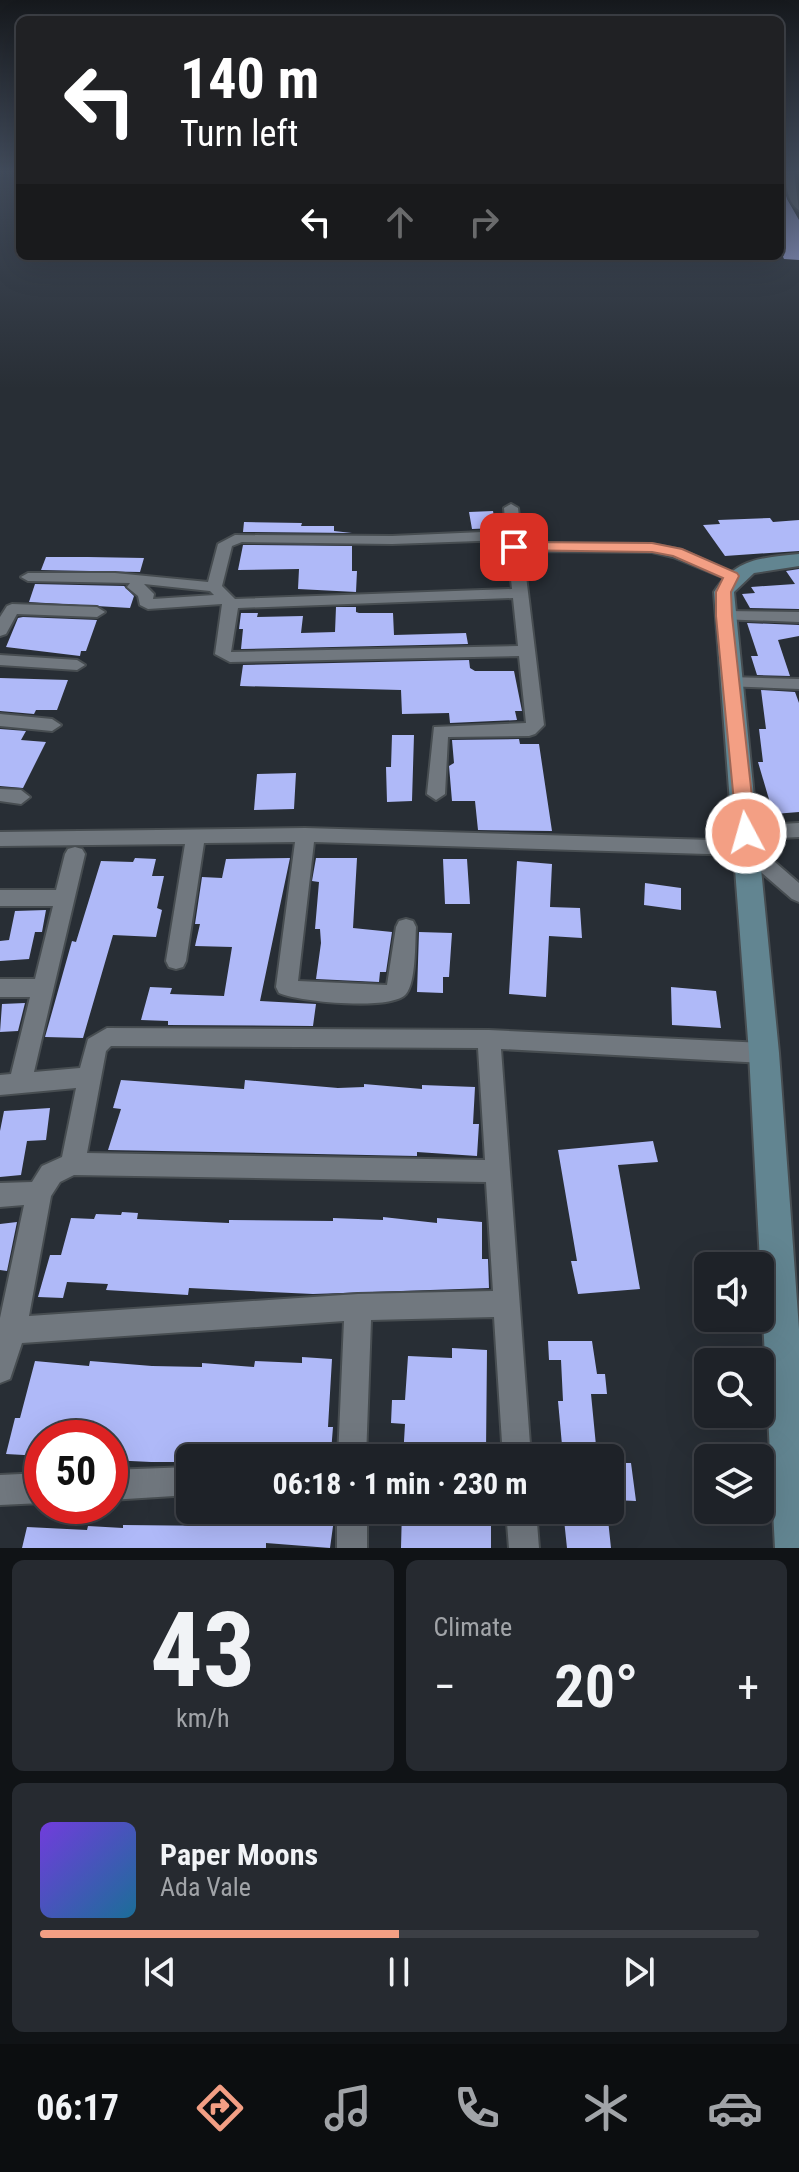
<!DOCTYPE html>
<html lang="en">
<head>
<meta charset="utf-8">
<style>
	:root { --surface:#1e2228; --page:#262a30; --text:#f1f3f6; --muted:#a1a4a8; --line:#3c3f45; --accent:#f39f84 }
	body { margin:0; font-family:"Roboto Condensed",sans-serif; background:var(--page); color:var(--text); height:100vh; display:flex; flex-direction:column; font-size:30px; white-space:nowrap }
	* { box-sizing:border-box; margin:0 }
	p { font-size:26px; color:var(--muted) }
	.icon { flex:none; width:44px; height:44px; fill:none; stroke:currentColor; stroke-width:2; stroke-linecap:round; stroke-linejoin:round }
	.map { position:relative; height:1548px; overflow:hidden }
	.panel { display:flex; flex-direction:column; gap:12px; padding:12px; background:#101316; flex:1 }
	.panel>* { flex:none }
	.banner { position:absolute; left:16px; top:16px; width:768px; height:244px; border-radius:12px; box-shadow:0 8px 32px #0002,0 0 0 2px var(--line); background:#202124; color:#fff; overflow:hidden }
	.tools { position:absolute; left:694px; top:1252px; display:grid; gap:16px }
	.tools a { display:grid; place-items:center; width:80px; height:80px; border-radius:12px; background:var(--surface); box-shadow:0 8px 32px #0002,0 0 0 2px var(--line); font-size:40px }
	.speed { position:absolute; left:24px; top:1420px; display:flex; gap:16px; font-size:40px; font-weight:700; text-align:center }
	.speed>* { display:grid; place-content:center; width:104px; height:104px; border-radius:50%; background:var(--surface); box-shadow:0 8px 32px #0002,0 0 0 2px var(--line); line-height:1 }
	.speed .limit { border:12px solid #d22; background:#fff; color:#111 }
	.pin { position:absolute; display:grid; place-items:center; width:68px; height:68px; color:#fff; margin:-34px; border-radius:16px; box-shadow:0 4px 12px #0006 }
	.me { position:absolute; width:88px; margin:-44px; rotate:354deg; stroke-linejoin:round; filter:drop-shadow(0 0 6px #0008) }
	.turn { display:flex; align-items:center; gap:28px; height:168px; padding:0 32px; font-size:36px }
	.turn .icon { width:104px; height:104px; stroke-width:2.5 }
	.turn b { display:block; font-size:56px; line-height:68px }
	.lanes { display:flex; align-items:center; height:76px; padding:0 32px; background:#0003; justify-content:center; gap:40px; direction:ltr }
	.lanes .off { opacity:.35 }
	.big { font-size:60px; font-weight:700; line-height:1.1 }
	.panel .widget { flex:1; display:flex; flex-direction:column; justify-content:center; gap:12px; min-width:0; padding:0 28px; border-radius:12px; background:var(--page) }
	.panel .dial { align-items:center; gap:0 }
	.dial b { font-size:104px; line-height:1 }
	.song { display:flex; align-items:center; gap:24px }
	.cover { width:96px; height:96px; border-radius:12px; background:linear-gradient(135deg,hsl(260 70% 55%),hsl(200 70% 35%)) }
	.played { height:8px; border-radius:4px; background:linear-gradient(90deg,var(--accent) 50%,var(--line) 50%) }
	.keys { display:flex; justify-content:space-around; direction:ltr }
	.heat { display:flex; justify-content:space-between; align-items:center; font-size:44px; direction:ltr }
	.panel .tiles { flex:1; display:grid; gap:12px; grid-template-columns:1fr 1fr }
	.widget:last-child { grid-column:span 2 }
	.trip { position:absolute; left:176px; top:1444px; width:448px; height:80px; border-radius:12px; background:var(--surface); box-shadow:0 8px 32px #0002,0 0 0 2px var(--line); font-weight:700; line-height:80px; text-align:center }
	.tab-bar { display:flex; height:128px; justify-content:space-around; align-items:center; background:#0c0e10; color:var(--muted) }
	.tab-bar .icon { width:56px; height:56px }
	.tab-bar .current { color:var(--accent) }
	.tab-bar b { font-size:36px; color:var(--text) }
	.map>svg:first-child { display:block }
	.building { fill:#afb9f8 }
	.lines { fill:none; stroke-linecap:round; stroke-linejoin:round }
	.street-casing { stroke:#474d51; stroke-width:4 }
	.secondary-casing { stroke:#474d51; stroke-width:4 }
	.street { fill:#71787f; fill-rule:evenodd }
	.secondary { fill:#628591; fill-rule:evenodd }
	.route { fill:#f39f84; stroke:#9e6756; stroke-width:2 }
</style>
</head>
<body>
<div class="map">
<svg width="799" height="1548" viewBox="0 0 799 1548">
	<rect width="100%" height="100%" fill="#282e35"/>
	<path class="building" d="M 780,175 L 787,199 L 799,220 L 799,260 L 784,259 L 780,250 Z
		M 493,511 L 496,528 L 472,529 L 469,512 Z
		M 770,518 L 773,522 L 799,520 L 799,551 L 725,556 L 703,525 L 720,524 L 718,520 Z
		M 244,522 L 302,523 L 301,526 L 334,526 L 334,531 L 352,533 L 243,532 Z
		M 243,545 L 352,546 L 352,571 L 357,571 L 356,592 L 298,589 L 299,569 L 238,570 Z
		M 46,557 L 88,557 L 144,558 L 140,572 L 41,570 Z
		M 799,569 L 799,609 L 750,608 L 742,594 L 755,593 L 751,587 L 795,584 L 786,571 Z
		M 35,584 L 124,586 L 134,596 L 130,608 L 29,602 Z
		M 336,607 L 356,607 L 356,612 L 359,613 L 393,613 L 394,635 L 466,633 L 468,644 L 241,649 L 243,629 L 239,629 L 241,613 L 258,613 L 257,617 L 303,616 L 301,633 L 335,632 Z
		M 18,618 L 23,617 L 97,620 L 86,651 L 81,651 L 80,656 L 6,647 Z
		M 747,623 L 799,625 L 799,636 L 778,640 L 790,676 L 757,675 L 751,656 L 758,656 Z
		M 469,660 L 470,668 L 475,671 L 514,671 L 522,711 L 515,711 L 517,720 L 450,723 L 449,713 L 402,714 L 401,690 L 240,686 L 243,665 Z
		M 0,678 L 68,680 L 57,710 L 36,710 L 34,714 L 0,711 Z
		M 761,690 L 795,692 L 799,703 L 799,812 L 774,814 L 768,796 L 758,762 L 763,762 L 759,729 L 766,729 Z
		M 0,729 L 26,731 L 21,740 L 46,742 L 23,788 L 0,786 Z
		M 392,735 L 414,735 L 412,801 L 387,802 L 386,767 L 391,767 Z
		M 519,739 L 520,744 L 539,744 L 552,831 L 478,830 L 475,801 L 452,801 L 449,766 L 454,763 L 452,740 Z
		M 296,773 L 294,809 L 254,810 L 257,774 Z
		M 135,858 L 156,859 L 152,876 L 164,876 L 157,908 L 162,910 L 156,937 L 113,935 L 83,1038 L 45,1037 L 72,941 L 76,942 L 101,861 L 133,862 Z
		M 290,858 L 260,1001 L 316,1004 L 313,1026 L 168,1025 L 168,1021 L 141,1020 L 150,987 L 172,988 L 170,994 L 224,996 L 232,947 L 195,946 L 200,924 L 195,924 L 202,877 L 222,878 L 226,859 Z
		M 316,858 L 357,858 L 353,928 L 392,932 L 386,972 L 380,972 L 379,982 L 316,979 L 321,943 L 320,929 L 315,929 L 319,882 L 312,881 Z
		M 443,859 L 467,859 L 470,904 L 445,904 Z
		M 517,861 L 552,864 L 550,907 L 580,908 L 582,938 L 549,936 L 546,997 L 509,994 Z
		M 645,883 L 681,888 L 681,910 L 644,905 Z
		M 46,910 L 42,932 L 35,932 L 29,959 L 0,961 L 0,941 L 9,940 L 15,911 Z
		M 419,932 L 452,933 L 449,977 L 443,977 L 443,993 L 417,992 Z
		M 671,987 L 716,991 L 721,1028 L 672,1025 Z
		M 25,1003 L 18,1031 L 0,1032 L 2,1004 Z
		M 121,1080 L 244,1089 L 245,1080 L 338,1088 L 364,1087 L 364,1084 L 422,1089 L 422,1085 L 475,1087 L 473,1124 L 479,1124 L 477,1156 L 417,1152 L 417,1156 L 108,1150 L 121,1109 L 113,1108 Z
		M 50,1108 L 46,1140 L 27,1141 L 21,1175 L 0,1177 L 0,1131 L 4,1111 Z
		M 653,1141 L 658,1162 L 618,1165 L 640,1289 L 578,1294 L 571,1261 L 577,1261 L 558,1150 Z
		M 122,1212 L 138,1213 L 137,1219 L 229,1223 L 229,1220 L 333,1221 L 333,1218 L 383,1220 L 383,1217 L 437,1223 L 437,1218 L 482,1222 L 482,1259 L 488,1259 L 489,1288 L 313,1294 L 189,1288 L 188,1295 L 106,1290 L 108,1284 L 67,1282 L 63,1298 L 38,1297 L 50,1255 L 61,1255 L 71,1218 L 94,1219 L 96,1214 L 121,1215 Z
		M 17,1222 L 7,1271 L 0,1270 L 0,1224 Z
		M 548,1341 L 592,1341 L 597,1374 L 605,1374 L 607,1394 L 591,1394 L 597,1456 L 563,1456 L 558,1401 L 563,1401 L 561,1360 L 549,1360 Z
		M 452,1348 L 487,1350 L 486,1451 L 439,1448 L 438,1458 L 403,1458 L 405,1424 L 391,1423 L 392,1400 L 405,1400 L 408,1356 L 452,1358 Z
		M 302,1357 L 332,1359 L 328,1427 L 333,1427 L 331,1452 L 272,1449 L 272,1455 L 244,1454 L 243,1458 L 182,1454 L 181,1462 L 151,1462 L 110,1460 L 110,1438 L 42,1438 L 42,1456 L 6,1454 L 15,1418 L 20,1418 L 35,1361 L 89,1366 L 90,1361 L 152,1366 L 202,1367 L 202,1363 L 254,1367 L 255,1361 L 302,1363 Z
		M 610,1463 L 631,1463 L 636,1501 L 614,1500 Z
		M 402,1510 L 491,1510 L 491,1548 L 401,1548 Z
		M 563,1510 L 607,1510 L 611,1548 L 567,1548 Z
		M 294,1513 L 334,1519 L 330,1548 L 266,1543 L 266,1548 L 22,1548 L 27,1527 L 87,1530 L 88,1526 L 123,1528 L 123,1525 L 216,1526 L 217,1520 L 293,1526 Z"/>
	<g class="lines">
		<g class="street-casing">
			<path id="street" d="M 786,172 L 794,172 L 799,210 C 787,202 786,186 786,172 Z
				M 511,504 L 518,508 L 522,543 L 652,544 L 682,550 L 739,576 L 732,580 L 727,579 L 673,557 L 652,552 L 523,551 L 544,725 L 535,734 L 529,736 L 448,737 L 445,794 L 436,800 L 427,794 L 434,727 L 526,723 L 519,656 L 230,662 L 215,654 L 222,604 L 148,609 L 140,605 L 138,596 L 127,587 L 130,583 L 28,581 L 21,577 L 28,573 L 115,573 L 208,582 L 218,544 L 235,535 L 392,536 L 506,531 L 504,508 ZM 507,540 L 512,589 L 235,599 L 222,586 L 232,546 L 242,542 L 392,544 ZM 144,584 L 210,591 L 214,595 L 153,599 L 154,594 ZM 513,598 L 518,646 L 231,652 L 238,608 Z
				M 12,604 L 97,607 L 105,612 L 97,617 L 17,614 L 6,634 L 0,636 L 0,617 L 7,606 Z
				M 724,611 L 799,612 L 799,622 L 719,619 L 716,616 Z
				M 0,655 L 77,660 L 85,665 L 77,670 L 0,665 Z
				M 730,677 L 799,679 L 799,689 L 724,686 L 722,682 L 724,678 Z
				M 0,714 L 52,719 L 61,725 L 52,731 L 0,726 Z
				M 0,789 L 21,790 L 30,797 L 21,804 L 0,801 Z
				M 799,823 L 799,837 L 746,840 L 739,838 L 737,833 L 739,828 L 746,826 Z
				M 305,828 L 746,841 L 753,843 L 799,883 L 799,902 L 792,899 L 741,855 L 314,842 L 298,981 L 387,985 L 396,927 L 399,921 L 406,919 L 413,921 L 416,927 C 415,943 416,982 406,994 C 392,1011 299,1002 279,993 L 276,987 L 295,842 L 204,843 L 186,961 L 183,967 L 176,969 L 169,967 L 166,961 L 185,844 L 0,846 L 0,832 Z
				M 75,847 L 82,849 L 85,854 L 34,1072 L 80,1068 L 88,1039 L 107,1028 L 489,1030 L 764,1043 L 772,1046 L 775,1053 L 772,1060 L 764,1063 L 501,1049 L 531,1458 L 503,1458 L 494,1317 L 371,1320 L 366,1458 L 338,1458 L 344,1321 L 22,1343 L 10,1379 L 0,1383 L 0,1318 L 24,1205 L 0,1207 L 0,1183 L 32,1182 L 42,1166 L 62,1157 L 76,1088 L 0,1095 L 0,1075 L 11,1074 L 30,997 L 0,997 L 0,979 L 35,979 L 53,906 L 0,906 L 0,890 L 56,890 L 65,854 L 68,849 ZM 111,1046 L 478,1048 L 485,1160 L 87,1153 L 106,1051 ZM 74,1175 L 486,1182 L 493,1291 L 358,1294 L 29,1316 L 51,1196 L 60,1182 Z
				M 190,1467 L 190,1495 L 110,1500 L 110,1470 Z
				M 42,1473 L 42,1503 L 0,1505 L 0,1475 Z
				M 337,1510 L 367,1510 L 367,1548 L 337,1548 Z
				M 506,1510 L 536,1510 L 539,1548 L 509,1548 Z"/>
		</g>
		<g class="secondary-casing">
			<path id="secondary" d="M 799,554 L 799,566 L 754,573 L 734,592 L 779,1053 L 799,1329 L 799,1548 L 775,1548 L 749,1053 L 714,592 C 736,558 761,558 799,554 Z"/>
		</g>
		<use href="#street" class="street"/>
		<use href="#secondary" class="secondary"/>
	</g>
	<linearGradient id="sky" x2="0" y2="1"><stop stop-color="#16191d"/><stop offset="0.44" stop-color="#424c5c"/><stop offset="1" stop-color="#424c5c" stop-opacity="0"/></linearGradient>
	<rect width="799" height="389" fill="url(#sky)"/>
	<path class="route" d="M 514,542 L 652,543 L 682,549 L 737,573 L 739,576 L 731,592 L 732,616 L 756,833 L 753,838 L 746,840 L 737,833 L 716,616 L 716,592 L 723,578 L 673,556 L 652,552 L 509,550 L 509,544 Z"/>
</svg>
<div class="tools">
<a><svg class="icon" aria-label="sound" viewBox="0 0 24 24"><path d="M4 9h4l5-4v14l-5-4H4zM17 9q2 3 0 6"/></svg></a>
<a><svg class="icon" aria-label="search" viewBox="0 0 24 24"><circle cx="10" cy="10" r="6"/><path d="M15 15l6 6"/></svg></a>
<a><svg class="icon" aria-label="layers" viewBox="0 0 24 24"><path d="M12 4l9 5-9 5-9-5zM3 14l9 5 9-5"/></svg></a>
</div>
<div class="speed"><div class="limit">50</div></div>
<div class="pin" style="left:514px;top:547px;background:#d93025"><svg class="icon" aria-label="arrive" viewBox="0 0 24 24"><path d="M6 21V4h12l-3 4 3 4H6"/></svg></div>
<svg class="me" style="left:746px;top:833px" viewBox="-20 -20 40 40"><circle r="17" fill="#f39f84" stroke="#fff" stroke-width="3"/><path d="M0-11L8 9 0 5-8 9z" fill="#fff"/></svg>
<div class="trip">06:18 · 1 min · 230 m</div>
<div class="banner">
<div class="turn"><svg class="icon" aria-label="left" viewBox="0 0 24 24"><path d="M17 20v-9H6M10 6l-5 5 5 5"/></svg><div><b>140 m</b>Turn left</div></div>
<div class="lanes"><svg class="icon" aria-label="left" viewBox="0 0 24 24"><path d="M17 20v-9H6M10 6l-5 5 5 5"/></svg><svg class="icon off" aria-label="ahead" viewBox="0 0 24 24"><path d="M12 20V5M6 11l6-6 6 6"/></svg><svg class="icon off" aria-label="right" viewBox="0 0 24 24"><path d="M7 20v-9h11M14 6l5 5-5 5"/></svg></div>
</div>
</div>
<section class="panel">
<div class="tiles">
<div class="widget dial"><b>43</b><p>km/h</p></div>
<div class="widget"><p>Climate</p>
<div class="heat"><a>−</a><b class="big">20°</b><a>+</a></div>
</div>
<div class="widget">
<div class="song"><i class="cover"></i><div><b>Paper Moons</b><p>Ada Vale</p></div></div>
<div class="played"></div>
<div class="keys"><svg class="icon" aria-label="previous" viewBox="0 0 24 24"><path d="M18 5L8 12l10 7zM5 5v14"/></svg><svg class="icon" aria-label="pause" viewBox="0 0 24 24"><path d="M8 5v14M16 5v14"/></svg><svg class="icon" aria-label="next" viewBox="0 0 24 24"><path d="M6 5l10 7-10 7zM19 5v14"/></svg></div>
</div>
</div>
</section>
<nav class="tab-bar">
<b>06:17</b>
<svg class="icon current" aria-label="directions" viewBox="0 0 24 24"><path d="M12 3l9 9-9 9-9-9zM9 14v-3h6M13 9l2 2-2 2"/></svg>
<svg class="icon" aria-label="music" viewBox="0 0 24 24"><path d="M9 18V5l10-2v13"/><circle cx="6" cy="18" r="3"/><circle cx="16" cy="16" r="3"/></svg>
<svg class="icon" aria-label="phone" viewBox="0 0 24 24"><path d="M5 4h4l2 5-3 2q2 4 5 5l2-3 5 2v4C11 20 4 13 5 4z"/></svg>
<svg class="icon" aria-label="climate" viewBox="0 0 24 24"><path d="M12 3v18M4 7l16 10M4 17L20 7"/></svg>
<svg class="icon" aria-label="car" viewBox="0 0 24 24"><path d="M5 17H2v-5l4-1 3-4h7l3 4 3 1v5h-3M9 17h6M6 11h13"/><circle cx="7" cy="17" r="2"/><circle cx="17" cy="17" r="2"/></svg>
</nav>
</body>
</html>
